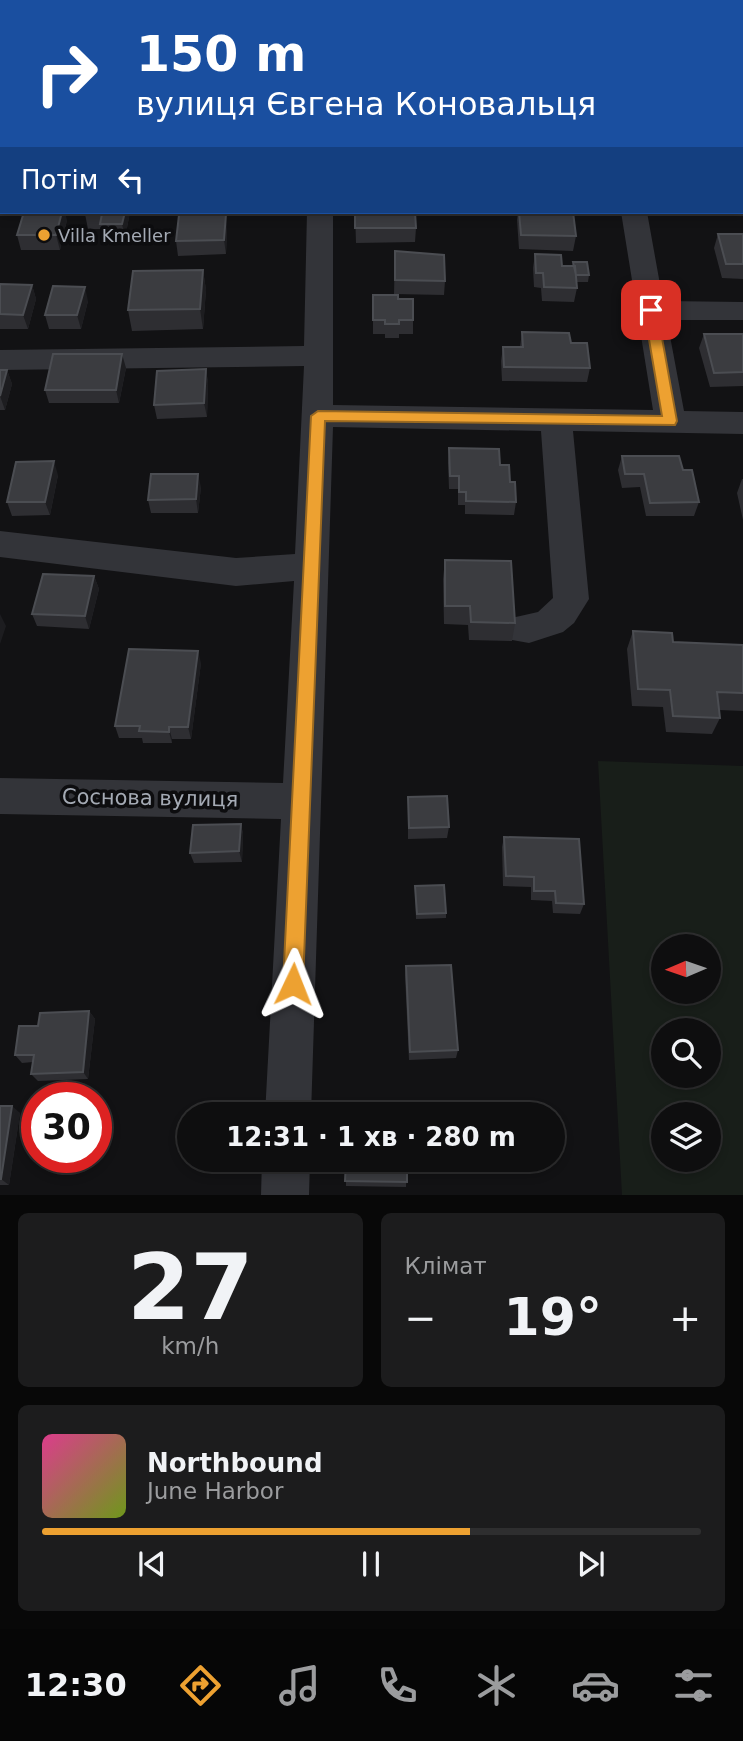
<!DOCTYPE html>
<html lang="uk">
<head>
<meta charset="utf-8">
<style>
	:root { --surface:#0e0e0f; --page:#1c1c1d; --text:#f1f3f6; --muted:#9b9c9e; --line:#2e2e2f; --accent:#eda131 }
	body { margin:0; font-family:"DejaVu Sans",sans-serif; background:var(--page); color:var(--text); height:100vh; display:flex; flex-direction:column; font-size:26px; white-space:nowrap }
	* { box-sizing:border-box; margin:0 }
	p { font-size:23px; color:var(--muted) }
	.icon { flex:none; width:38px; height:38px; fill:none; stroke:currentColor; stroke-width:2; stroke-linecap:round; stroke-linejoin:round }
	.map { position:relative; height:1195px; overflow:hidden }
	.drawer { display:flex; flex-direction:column; gap:18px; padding:18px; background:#080808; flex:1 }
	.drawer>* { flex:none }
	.hud { position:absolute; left:0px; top:0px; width:744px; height:214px; box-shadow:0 4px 10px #0003,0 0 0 2px var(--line); background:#1a4fa0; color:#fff; overflow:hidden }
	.needle { width:46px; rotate:268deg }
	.buttons { position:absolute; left:651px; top:934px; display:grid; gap:14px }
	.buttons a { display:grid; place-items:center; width:70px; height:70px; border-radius:50%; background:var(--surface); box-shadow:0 4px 10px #0003,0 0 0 2px var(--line); font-size:35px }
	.speed { position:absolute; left:21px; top:1082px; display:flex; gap:14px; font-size:35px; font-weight:700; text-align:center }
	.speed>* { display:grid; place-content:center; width:91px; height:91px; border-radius:50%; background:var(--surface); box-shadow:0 4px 10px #0003,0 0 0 2px var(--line); line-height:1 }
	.speed .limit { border:10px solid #d22; background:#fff; color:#111 }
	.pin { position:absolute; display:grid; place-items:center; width:60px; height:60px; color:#fff; margin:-30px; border-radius:14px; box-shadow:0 4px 10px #0006 }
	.me { position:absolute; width:77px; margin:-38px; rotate:2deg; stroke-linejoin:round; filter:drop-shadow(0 0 5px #0008) }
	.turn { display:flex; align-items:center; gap:24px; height:147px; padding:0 21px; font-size:32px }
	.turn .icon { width:91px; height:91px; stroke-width:2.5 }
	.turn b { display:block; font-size:49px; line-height:60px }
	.then { display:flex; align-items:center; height:66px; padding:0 21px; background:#0003; gap:14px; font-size:26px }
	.big { font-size:52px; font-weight:800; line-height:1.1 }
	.drawer .widget { flex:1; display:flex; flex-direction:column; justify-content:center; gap:10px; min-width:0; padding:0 24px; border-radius:10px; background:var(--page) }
	.drawer .dial { align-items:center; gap:0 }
	.dial b { font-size:91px; line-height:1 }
	.song { display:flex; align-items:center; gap:21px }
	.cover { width:84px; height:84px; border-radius:10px; background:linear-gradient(135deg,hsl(330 70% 55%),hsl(80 70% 35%)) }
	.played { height:7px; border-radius:4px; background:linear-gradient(90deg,var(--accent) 65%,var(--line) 65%) }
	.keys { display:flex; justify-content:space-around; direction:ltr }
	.heat { display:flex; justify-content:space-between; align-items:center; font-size:38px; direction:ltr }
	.drawer .tiles { flex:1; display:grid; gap:18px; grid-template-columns:1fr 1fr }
	.widget:last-child { grid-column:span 2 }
	.trip { position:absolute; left:177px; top:1102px; width:388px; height:70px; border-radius:35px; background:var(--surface); box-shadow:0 4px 10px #0003,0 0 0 2px var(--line); font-weight:800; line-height:70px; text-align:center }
	.tabs { display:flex; height:112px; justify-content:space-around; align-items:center; background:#060606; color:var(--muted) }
	.tabs .icon { width:49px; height:49px }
	.tabs .on { color:var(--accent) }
	.tabs b { font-size:32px; color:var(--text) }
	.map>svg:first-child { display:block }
	.green { fill:#181e19; fill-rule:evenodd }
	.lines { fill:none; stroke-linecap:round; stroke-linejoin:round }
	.minor { fill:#333439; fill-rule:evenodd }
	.wall { fill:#2e2e32 }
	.shaded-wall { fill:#1d1d20 }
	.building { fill:#3b3c40; stroke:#4b4d52; stroke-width:2 }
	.route { fill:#eda131; stroke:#9a6920; stroke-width:2 }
	.poi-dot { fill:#eda131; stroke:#0d0d0f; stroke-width:2.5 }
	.labels { text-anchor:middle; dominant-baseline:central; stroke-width:7; stroke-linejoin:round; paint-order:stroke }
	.far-poi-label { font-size:18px; fill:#a4aab4; stroke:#0d0d0f; text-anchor:start }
	.street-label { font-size:21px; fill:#a4aab4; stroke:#0d0d0f }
</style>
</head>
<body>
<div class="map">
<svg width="743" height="1195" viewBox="0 0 743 1195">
	<rect width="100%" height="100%" fill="#121214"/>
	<path class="green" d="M 598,761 L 743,766 L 743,1195 L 622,1195 ZM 663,947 L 709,947 L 709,992 L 663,992 ZM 663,1031 L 709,1031 L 709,1076 L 663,1076 ZM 663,1115 L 709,1115 L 709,1160 L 663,1160 Z"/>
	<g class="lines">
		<path class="minor" d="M 307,0 L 329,0 L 329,2 L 307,2 Z
			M 582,0 L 604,0 L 605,2 L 583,2 Z
			M 2,170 L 2,189 L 0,190 L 0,171 Z
			M 307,212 L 333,212 L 333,405 L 653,410 L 621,212 L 647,212 L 663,301 L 743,302 L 743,320 L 667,320 L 684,411 L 743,412 L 743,434 L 573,431 L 589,599 L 574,623 L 563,632 L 529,643 L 507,639 L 502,629 L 507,619 L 538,612 L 553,598 L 541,431 L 333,427 L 311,1115 L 265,1115 L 281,819 L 0,814 L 0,778 L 283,783 L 294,581 L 236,586 L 0,557 L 0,531 L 236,558 L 295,554 L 304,366 L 0,370 L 0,350 L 304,346 Z
			M 262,1160 L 310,1160 L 309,1195 L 261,1195 Z"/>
	</g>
	<path class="wall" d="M 14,0 L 101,0 L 102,2 L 14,2 Z
		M 523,0 L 553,0 L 553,2 L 523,2 Z
		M 721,0 L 743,0 L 743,25 L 742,25 L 742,2 L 720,2 Z
		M 0,67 L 2,67 L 2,97 L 0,97 Z
		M 742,149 L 743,150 L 743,188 L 742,188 Z
		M 85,212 L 130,212 L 125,238 L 103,238 L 101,229 L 88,229 L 85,214 Z
		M 355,212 L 416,228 L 415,242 L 356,243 Z
		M 518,212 L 573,212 L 576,236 L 573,251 L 519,249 L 517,220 Z
		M 67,220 L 60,250 L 21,250 L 17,235 Z
		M 227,228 L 226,254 L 178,256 L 176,241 Z
		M 718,234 L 743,234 L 743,279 L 722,278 L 714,248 Z
		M 395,251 L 445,281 L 444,295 L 394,294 Z
		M 535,254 L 562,266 L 572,266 L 573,262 L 589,275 L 588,282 L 576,282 L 577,288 L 574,302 L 542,301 L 541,288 L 534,287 L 533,268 Z
		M 203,270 L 206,290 L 203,329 L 132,331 L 128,310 Z
		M 0,284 L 32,285 L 36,299 L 28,329 L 0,329 Z
		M 373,295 L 398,299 L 413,320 L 413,334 L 399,334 L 399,338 L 385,338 L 385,334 L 373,334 Z
		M 88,301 L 81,329 L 49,329 L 45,315 Z
		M 522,332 L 571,343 L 590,368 L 587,382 L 502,381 L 501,361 L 503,347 L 520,347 Z
		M 704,334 L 743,334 L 743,386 L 710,387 L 699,348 Z
		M 126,368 L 119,403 L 49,403 L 45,390 Z
		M 206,369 L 208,383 L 207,417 L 157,419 L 154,405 Z
		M 0,370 L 7,370 L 12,384 L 5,410 L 0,410 Z
		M 449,448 L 500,465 L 510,482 L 516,502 L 514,515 L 465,514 L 465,505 L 458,505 L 458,489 L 449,489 L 448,462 Z
		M 622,456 L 699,502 L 694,516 L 646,516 L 640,487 L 622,488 L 618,470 Z
		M 58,475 L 50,515 L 12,516 L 7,502 Z
		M 742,479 L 743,479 L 743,520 L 737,493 Z
		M 201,487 L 198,513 L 151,513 L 148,500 Z
		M 445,560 L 515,623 L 512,641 L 469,640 L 468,625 L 444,624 L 443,579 Z
		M 94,576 L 99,589 L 89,629 L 37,626 L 32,614 Z
		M 633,631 L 673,642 L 743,645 L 743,711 L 719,710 L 720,718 L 712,734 L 666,732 L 663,707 L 632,706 L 627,649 Z
		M 201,663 L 191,739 L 172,739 L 172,743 L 143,743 L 142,738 L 119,738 L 115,726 Z
		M 408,797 L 449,827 L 447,838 L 408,839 Z
		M 241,824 L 243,834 L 242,862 L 194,863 L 190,853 Z
		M 504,837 L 584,904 L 580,914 L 553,913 L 552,901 L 531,900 L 531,887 L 503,886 L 502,847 Z
		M 415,886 L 446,913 L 446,918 L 416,919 Z
		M 406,966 L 458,1050 L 456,1058 L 409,1060 L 405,975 Z
		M 89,1011 L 95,1019 L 88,1079 L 38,1081 L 31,1074 L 33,1062 L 22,1063 L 15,1055 L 38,1026 Z
		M 0,1106 L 20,1113 L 9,1185 L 0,1185 Z
		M 346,1160 L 422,1160 L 421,1167 L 407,1167 L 406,1187 L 346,1186 Z"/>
	<path class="shaded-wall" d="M 63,0 L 83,0 L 82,2 L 63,2 Z
		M 62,212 L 65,212 L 67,220 L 60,250 L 56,235 Z
		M 125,212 L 130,212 L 125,238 L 122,224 Z
		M 226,214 L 227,228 L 226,254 L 224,240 Z
		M 203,270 L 206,290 L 203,329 L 200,309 Z
		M 32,285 L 36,299 L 28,329 L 23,315 Z
		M 85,287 L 88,301 L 81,329 L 77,315 Z
		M 122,354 L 126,368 L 119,403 L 116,390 Z
		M 206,369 L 208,383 L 207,417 L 204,403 Z
		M 7,370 L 12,384 L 5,410 L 0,396 Z
		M 54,461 L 58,475 L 50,515 L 45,502 Z
		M 198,474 L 201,487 L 198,513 L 196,499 Z
		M 94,576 L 99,589 L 89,629 L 85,616 Z
		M 0,614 L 6,626 L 0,644 Z
		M 198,651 L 201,663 L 191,739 L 188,727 Z
		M 169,727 L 172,739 L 172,743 L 169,732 Z
		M 241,824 L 243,834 L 242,862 L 239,851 Z
		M 89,1011 L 95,1019 L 88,1079 L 83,1072 Z
		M 12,1106 L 20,1113 L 9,1185 L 1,1179 Z"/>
	<path class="building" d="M 80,0 L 95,0 L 95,2 L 79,2 Z
		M 356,0 L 390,0 L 390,2 L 356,2 Z
		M 728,0 L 743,0 L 743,11 L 742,11 L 742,2 L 728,2 Z
		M 0,67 L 2,67 L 2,83 L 0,83 Z
		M 742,149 L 743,150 L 743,167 L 742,167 Z
		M 24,212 L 62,212 L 56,235 L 17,235 Z
		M 85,212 L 125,212 L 122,224 L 100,224 L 102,214 L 85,214 Z
		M 355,212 L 415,212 L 416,228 L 355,228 Z
		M 519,212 L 573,212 L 576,236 L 521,235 Z
		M 226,214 L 224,240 L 176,241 L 179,215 Z
		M 718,234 L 743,234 L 743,264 L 726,264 Z
		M 395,251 L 444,255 L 445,281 L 395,280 Z
		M 535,254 L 561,255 L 562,266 L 575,266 L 577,288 L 544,287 L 543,273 L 536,273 Z
		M 573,262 L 587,262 L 589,275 L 576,275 Z
		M 203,270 L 200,309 L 128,310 L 133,271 Z
		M 0,284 L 32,285 L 23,315 L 0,314 Z
		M 53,286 L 85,287 L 77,315 L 45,315 Z
		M 373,295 L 398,295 L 398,299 L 413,299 L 413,320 L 399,320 L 399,324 L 385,324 L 385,320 L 373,320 Z
		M 522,332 L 569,333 L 571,343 L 587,343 L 590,368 L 504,367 L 503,347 L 523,347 Z
		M 704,334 L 743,334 L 743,372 L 714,373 Z
		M 53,354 L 122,354 L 116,390 L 45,390 Z
		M 206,369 L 204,403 L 154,405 L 157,371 Z
		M 0,370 L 7,370 L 0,396 Z
		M 449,448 L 499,449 L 500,465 L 509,465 L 510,482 L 515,482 L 516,502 L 466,501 L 466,492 L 459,492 L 459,476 L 450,476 Z
		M 622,456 L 679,456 L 683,470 L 692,470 L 699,502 L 650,503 L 644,474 L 625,474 Z
		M 54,461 L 45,502 L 7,502 L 16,462 Z
		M 151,474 L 198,474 L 196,499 L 148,500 Z
		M 445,560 L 511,561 L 515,623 L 471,622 L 470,606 L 445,606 Z
		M 43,574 L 94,576 L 85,616 L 32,614 Z
		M 633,631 L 672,633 L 673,642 L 743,645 L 743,693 L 717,692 L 720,718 L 673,716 L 670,690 L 638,689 Z
		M 129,649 L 198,651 L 188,727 L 169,727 L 169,732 L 139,731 L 140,726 L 115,726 Z
		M 447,796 L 449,827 L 409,828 L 408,797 Z
		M 241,824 L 239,851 L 190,853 L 193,825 Z
		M 504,837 L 579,839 L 584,904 L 556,903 L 555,891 L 534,891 L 534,877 L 506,876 Z
		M 444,885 L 446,913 L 417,914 L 415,886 Z
		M 451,965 L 458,1050 L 410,1052 L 406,966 Z
		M 89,1011 L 83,1072 L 31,1074 L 34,1055 L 15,1055 L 19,1026 L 38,1026 L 40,1013 Z
		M 0,1106 L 12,1106 L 1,1179 L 0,1179 Z
		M 346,1160 L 422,1160 L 422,1161 L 407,1161 L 407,1182 L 345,1181 Z"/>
	<path class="route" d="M 651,306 L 657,310 L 677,421 L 675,425 L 325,421 L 303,984 L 300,991 L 293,994 L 286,991 L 283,984 L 311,416 L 318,411 L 662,416 L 644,310 Z"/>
	<circle class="poi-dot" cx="44" cy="235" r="7"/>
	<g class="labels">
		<g class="far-poi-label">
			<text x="58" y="235">Villa Kmeller</text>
		</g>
		<g class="street-label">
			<text transform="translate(150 798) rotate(1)">Соснова вулиця</text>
		</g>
	</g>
</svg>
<div class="buttons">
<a><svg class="needle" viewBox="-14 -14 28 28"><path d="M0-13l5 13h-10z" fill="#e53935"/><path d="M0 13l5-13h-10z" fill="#9b9c9e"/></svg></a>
<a><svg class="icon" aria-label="search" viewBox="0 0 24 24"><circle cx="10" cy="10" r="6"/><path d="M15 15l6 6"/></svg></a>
<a><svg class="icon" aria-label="layers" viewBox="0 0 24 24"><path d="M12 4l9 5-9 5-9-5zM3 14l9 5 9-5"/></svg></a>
</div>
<div class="speed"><div class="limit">30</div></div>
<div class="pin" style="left:651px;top:310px;background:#d93025"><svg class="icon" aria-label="arrive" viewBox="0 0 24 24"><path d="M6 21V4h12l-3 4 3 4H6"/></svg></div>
<svg class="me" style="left:293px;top:984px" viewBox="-20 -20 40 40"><path d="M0-17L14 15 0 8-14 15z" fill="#eda131" stroke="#fff" stroke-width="4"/></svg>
<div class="trip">12:31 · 1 хв · 280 m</div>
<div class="hud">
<div class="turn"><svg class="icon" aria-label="right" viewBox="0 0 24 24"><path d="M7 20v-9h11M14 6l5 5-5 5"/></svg><div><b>150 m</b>вулиця Євгена Коновальця</div></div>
<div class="then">Потім<svg class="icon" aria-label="left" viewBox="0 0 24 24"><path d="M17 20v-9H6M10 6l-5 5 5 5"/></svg></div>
</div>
</div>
<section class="drawer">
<div class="tiles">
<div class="widget dial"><b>27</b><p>km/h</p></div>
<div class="widget"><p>Клімат</p>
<div class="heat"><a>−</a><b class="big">19°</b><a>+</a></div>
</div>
<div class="widget">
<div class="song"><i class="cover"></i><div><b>Northbound</b><p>June Harbor</p></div></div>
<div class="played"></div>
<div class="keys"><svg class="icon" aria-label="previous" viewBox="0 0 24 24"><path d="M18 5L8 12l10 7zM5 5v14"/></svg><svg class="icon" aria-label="pause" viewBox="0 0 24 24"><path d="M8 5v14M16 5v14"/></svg><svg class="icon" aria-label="next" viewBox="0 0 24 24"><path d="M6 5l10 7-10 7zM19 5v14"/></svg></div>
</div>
</div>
</section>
<nav class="tabs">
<b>12:30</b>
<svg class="icon on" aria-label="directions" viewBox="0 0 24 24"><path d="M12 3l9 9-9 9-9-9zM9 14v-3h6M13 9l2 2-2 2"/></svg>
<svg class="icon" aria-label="music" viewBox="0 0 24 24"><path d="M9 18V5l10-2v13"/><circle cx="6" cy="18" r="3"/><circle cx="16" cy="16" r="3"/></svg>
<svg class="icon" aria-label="phone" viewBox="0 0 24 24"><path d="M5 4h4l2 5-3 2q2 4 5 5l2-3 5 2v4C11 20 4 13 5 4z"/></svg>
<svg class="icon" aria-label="climate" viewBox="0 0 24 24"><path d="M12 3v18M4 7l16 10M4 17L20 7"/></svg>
<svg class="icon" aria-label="car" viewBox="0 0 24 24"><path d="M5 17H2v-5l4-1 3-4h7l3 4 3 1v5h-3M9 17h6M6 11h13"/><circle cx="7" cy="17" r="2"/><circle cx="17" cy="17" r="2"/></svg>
<svg class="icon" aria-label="filters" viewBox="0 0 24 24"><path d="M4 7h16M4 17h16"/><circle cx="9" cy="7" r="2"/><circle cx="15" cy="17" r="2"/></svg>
</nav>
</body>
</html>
